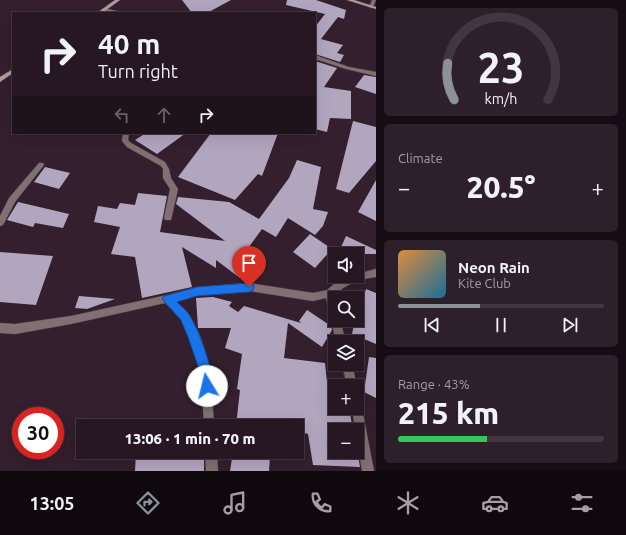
<!DOCTYPE html>
<html lang="en">
<head>
<meta charset="utf-8">
<style>
	:root { --surface:#261722; --page:#2e202a; --text:#f1f3f6; --muted:#a49fa5; --line:#423640; --accent:#8c9099 }
	body { margin:0; font-family:Ubuntu,sans-serif; background:var(--page); color:var(--text); height:100vh; display:flex; flex-direction:column; font-size:15px; white-space:nowrap }
	* { box-sizing:border-box; margin:0 }
	p { font-size:13px; color:var(--muted) }
	.icon { flex:none; width:22px; height:22px; fill:none; stroke:currentColor; stroke-width:2; stroke-linecap:round; stroke-linejoin:round }
	.map { position:relative; flex:1; overflow:hidden }
	.details { display:flex; flex-direction:column; gap:8px; padding:8px; background:#150d13; width:250px }
	.details>* { flex:none }
	.hud { position:absolute; left:12px; top:12px; width:304px; height:122px; border-radius:0px; box-shadow:0 4px 16px #0002,0 0 0 1px var(--line); background:#261722; color:var(--text); overflow:hidden }
	.buttons { position:absolute; left:328px; top:247px; display:grid; gap:8px }
	.buttons a { display:grid; place-items:center; width:36px; height:36px; border-radius:0px; background:var(--surface); box-shadow:0 4px 16px #0002,0 0 0 1px var(--line); font-size:20px }
	.speed { position:absolute; left:12px; top:407px; display:flex; gap:8px; font-size:20px; font-weight:700; text-align:center }
	.speed>* { display:grid; place-content:center; width:52px; height:52px; border-radius:50%; background:var(--surface); box-shadow:0 4px 16px #0002,0 0 0 1px var(--line); line-height:1 }
	.speed .limit { border:6px solid #d22; background:#fff; color:#111 }
	.pin { position:absolute; display:grid; place-items:center; width:34px; height:34px; color:#fff; margin:-41px -17px; border-radius:50% 50% 50% 0; rotate:-45deg; box-shadow:0 0 4px #0007 }
	.pin .icon { rotate:45deg }
	.me { position:absolute; width:44px; margin:-22px; rotate:351deg; stroke-linejoin:round; filter:drop-shadow(0 0 3px #0008) }
	.turn { display:flex; align-items:center; gap:14px; height:84px; padding:0 20px; font-size:18px }
	.turn .icon { width:52px; height:52px; stroke-width:2.5 }
	.turn b { display:block; font-size:28px; line-height:34px }
	.lanes { display:flex; align-items:center; height:38px; padding:0 20px; background:#0003; justify-content:center; gap:20px; direction:ltr }
	.lanes .off { opacity:.35 }
	.big { font-size:30px; font-weight:800; line-height:1.1 }
	.details .widget { flex:1; display:flex; flex-direction:column; justify-content:center; gap:6px; min-width:0; padding:0 14px; border-radius:6px; background:var(--page) }
	.details .dial { align-items:center; gap:0 }
	.dial svg { height:104px; overflow:visible; fill:none; stroke:var(--line); stroke-width:7; stroke-linecap:round; text-anchor:middle }
	.dial text { fill:var(--text); stroke:none }
	.song { display:flex; align-items:center; gap:12px }
	.cover { width:48px; height:48px; border-radius:6px; background:linear-gradient(135deg,hsl(30 70% 55%),hsl(200 70% 35%)) }
	.played { height:4px; border-radius:2px; background:linear-gradient(90deg,var(--accent) 40%,var(--line) 40%) }
	.keys { display:flex; justify-content:space-around; direction:ltr }
	.heat { display:flex; justify-content:space-between; align-items:center; font-size:22px; direction:ltr }
	.charge { height:6px; border-radius:3px; background:linear-gradient(90deg,#34c759 43%,var(--line) 0) }
	.trip { position:absolute; left:76px; top:419px; width:228px; height:40px; border-radius:0px; background:var(--surface); box-shadow:0 4px 16px #0002,0 0 0 1px var(--line); font-weight:800; line-height:40px; text-align:center }
	.dock { display:flex; height:64px; justify-content:space-around; align-items:center; background:#0f090e; color:var(--muted) }
	.dock .icon { width:28px; height:28px }
	.dock .on { color:var(--accent) }
	.dock b { font-size:18px; color:var(--text) }
	main { display:flex; flex:1; min-height:0 }
	.map>svg:first-child { display:block }
	.building { fill:#b2a6bf }
	.lines { fill:none; stroke-linecap:round; stroke-linejoin:round }
	.lane-casing { stroke:#503d4a; stroke-width:1 }
	.street-casing { stroke:#503d4a; stroke-width:1 }
	.secondary-casing { stroke:#503d4a; stroke-width:1 }
	.lane { fill:#817072; fill-rule:evenodd }
	.street { fill:#817072; fill-rule:evenodd }
	.secondary { fill:#b59a9d; fill-rule:evenodd }
	.route { fill:#1a73e8; stroke:#114b97 }
</style>
</head>
<body>
<main>
<div class="map">
<svg width="376" height="471" viewBox="0 0 376 471">
	<rect width="100%" height="100%" fill="#331f2d"/>
	<path class="building" d="M 182,0 L 231,0 L 207,13 L 192,13 Z
		M 287,0 L 316,0 L 346,10 L 344,19 L 338,17 L 321,39 L 343,45 L 337,53 L 344,55 L 340,62 L 315,54 L 315,27 L 325,14 L 286,5 Z
		M 315,61 L 337,68 L 324,87 L 351,91 L 351,119 L 330,118 L 327,132 L 315,129 Z
		M 364,75 L 376,77 L 376,94 L 355,87 Z
		M 353,121 L 376,127 L 376,161 L 349,193 L 336,189 Z
		M 146,133 L 186,133 L 157,154 L 135,140 Z
		M 211,133 L 278,133 L 262,176 L 258,174 L 235,200 L 178,177 Z
		M 297,160 L 321,167 L 313,209 L 328,212 L 323,226 L 315,235 L 288,218 L 276,237 L 262,229 L 246,251 L 257,258 L 240,278 L 216,260 L 216,268 L 182,247 L 192,287 L 142,298 L 135,257 L 111,254 L 120,227 L 94,222 L 98,206 L 117,209 L 120,203 L 135,205 L 138,193 L 167,196 L 160,232 L 225,241 L 176,204 L 178,197 L 229,202 L 259,219 L 289,178 Z
		M 45,167 L 70,173 L 59,189 L 34,182 Z
		M 376,180 L 376,221 L 358,212 Z
		M 18,202 L 69,214 L 63,228 L 35,223 L 33,227 L 7,220 Z
		M 310,234 L 332,249 L 315,268 L 293,252 Z
		M 346,236 L 376,250 L 376,254 L 338,254 Z
		M 0,252 L 53,256 L 36,305 L 0,302 Z
		M 366,289 L 376,293 L 376,344 L 352,334 L 355,320 L 357,320 L 357,312 L 359,313 Z
		M 79,296 L 115,299 L 87,309 L 75,308 Z
		M 213,297 L 232,302 L 229,306 L 238,312 L 244,306 L 301,323 L 299,321 L 307,310 L 331,326 L 332,330 L 322,347 L 288,323 L 284,358 L 325,363 L 329,401 L 335,401 L 335,408 L 349,408 L 353,430 L 335,430 L 335,452 L 357,452 L 357,449 L 360,467 L 313,465 L 308,434 L 297,431 L 297,426 L 276,426 L 253,420 L 252,426 L 236,426 L 240,390 L 237,389 L 242,354 L 225,348 L 231,328 L 198,328 L 196,298 Z
		M 369,357 L 376,358 L 376,398 L 364,392 Z
		M 136,452 L 204,452 L 204,471 L 135,471 Z
		M 233,452 L 249,452 L 270,457 L 269,471 L 230,471 Z"/>
	<g class="lines">
		<g class="lane-casing">
			<path id="lane" d="M 372,0 L 376,0 L 373,7 L 371,8 L 369,7 Z"/>
		</g>
		<g class="street-casing">
			<path id="street" d="M 104,8 L 121,12 L 121,13 L 114,13 L 102,10 L 102,9 Z
				M 315,55 L 349,67 L 376,72 L 376,76 L 346,69 L 315,59 Z
				M 123,133 L 129,133 L 128,140 L 131,143 L 165,162 L 169,169 L 171,178 L 178,189 L 171,220 L 165,220 L 164,218 L 170,189 L 163,178 L 163,169 L 161,166 L 127,147 L 122,141 Z
				M 39,163 L 43,163 L 44,165 L 15,202 L 3,225 L 0,226 L 0,216 L 9,198 Z
				M 376,269 L 376,277 C 359,279 347,284 334,295 L 335,320 L 340,320 L 346,342 L 336,342 L 326,298 L 313,301 L 249,291 L 197,295 L 175,301 C 180,305 185,309 188,314 C 211,346 212,389 214,426 L 204,426 C 202,391 202,352 182,321 C 178,315 171,309 165,303 L 71,324 L 15,334 L 0,333 L 0,323 L 15,324 L 71,316 L 167,295 L 197,287 L 249,283 L 313,293 L 327,290 L 340,279 L 350,276 L 357,276 L 357,274 Z
				M 342,364 L 352,364 L 357,386 L 347,386 Z
				M 357,403 L 361,404 L 362,408 L 374,471 L 362,471 L 357,440 L 357,430 L 355,430 L 352,408 L 357,408 Z
				M 205,452 L 217,452 L 218,471 L 206,471 Z"/>
		</g>
		<g class="secondary-casing">
			<path id="secondary" d="M 115,0 L 120,0 L 102,13 L 97,13 Z
				M 347,0 L 354,0 L 376,7 L 376,9 Z
				M 13,69 L 13,73 L 0,82 L 0,77 Z"/>
		</g>
		<use href="#lane" class="lane"/>
		<use href="#street" class="street"/>
		<use href="#secondary" class="secondary"/>
	</g>
	<path class="route" d="M 249,283 L 253,284 L 254,287 L 253,290 L 249,292 L 197,296 L 177,302 C 180,305 185,309 188,313 C 197,325 217,376 211,390 L 207,391 L 203,390 L 199,369 L 188,337 L 181,320 L 162,299 L 164,296 L 168,295 L 197,287 Z"/>
</svg>
<div class="buttons">
<a><svg class="icon" aria-label="sound" viewBox="0 0 24 24"><path d="M4 9h4l5-4v14l-5-4H4zM17 9q2 3 0 6"/></svg></a>
<a><svg class="icon" aria-label="search" viewBox="0 0 24 24"><circle cx="10" cy="10" r="6"/><path d="M15 15l6 6"/></svg></a>
<a><svg class="icon" aria-label="layers" viewBox="0 0 24 24"><path d="M12 4l9 5-9 5-9-5zM3 14l9 5 9-5"/></svg></a>
<a>+</a>
<a>−</a>
</div>
<div class="speed"><div class="limit">30</div></div>
<div class="pin" style="left:249px;top:287px;background:#d93025"><svg class="icon" aria-label="arrive" viewBox="0 0 24 24"><path d="M6 21V4h12l-3 4 3 4H6"/></svg></div>
<svg class="me" style="left:207px;top:386px" viewBox="-20 -20 40 40"><circle r="19" fill="#fff"/><path d="M0-13L10 11 0 6-10 11z" fill="#1a73e8"/></svg>
<div class="trip">13:06 · 1 min · 70 m</div>
<div class="hud">
<div class="turn"><svg class="icon" aria-label="right" viewBox="0 0 24 24"><path d="M7 20v-9h11M14 6l5 5-5 5"/></svg><div><b>40 m</b>Turn right</div></div>
<div class="lanes"><svg class="icon off" aria-label="left" viewBox="0 0 24 24"><path d="M17 20v-9H6M10 6l-5 5 5 5"/></svg><svg class="icon off" aria-label="ahead" viewBox="0 0 24 24"><path d="M12 20V5M6 11l6-6 6 6"/></svg><svg class="icon" aria-label="right" viewBox="0 0 24 24"><path d="M7 20v-9h11M14 6l5 5-5 5"/></svg></div>
</div>
</div>
<section class="details">
<div class="widget dial"><svg viewBox="0 0 100 80">
<path d="M14 69A42 42 0 1 1 86 69"/>
<path d="M14 69A42 42 0 0 1 9 41" stroke="#8c9099"/>
<text x="50" y="56" font-size="32" font-weight="700">23</text>
<text x="50" y="72" font-size="11">km/h</text>
</svg></div>
<div class="widget"><p>Climate</p>
<div class="heat"><a>−</a><b class="big">20.5°</b><a>+</a></div>
</div>
<div class="widget">
<div class="song"><i class="cover"></i><div><b>Neon Rain</b><p>Kite Club</p></div></div>
<div class="played"></div>
<div class="keys"><svg class="icon" aria-label="previous" viewBox="0 0 24 24"><path d="M18 5L8 12l10 7zM5 5v14"/></svg><svg class="icon" aria-label="pause" viewBox="0 0 24 24"><path d="M8 5v14M16 5v14"/></svg><svg class="icon" aria-label="next" viewBox="0 0 24 24"><path d="M6 5l10 7-10 7zM19 5v14"/></svg></div>
</div>
<div class="widget"><p>Range · 43%</p><b class="big">215 km</b><div class="charge"></div></div>
</section>
</main>
<nav class="dock">
<b>13:05</b>
<svg class="icon on" aria-label="directions" viewBox="0 0 24 24"><path d="M12 3l9 9-9 9-9-9zM9 14v-3h6M13 9l2 2-2 2"/></svg>
<svg class="icon" aria-label="music" viewBox="0 0 24 24"><path d="M9 18V5l10-2v13"/><circle cx="6" cy="18" r="3"/><circle cx="16" cy="16" r="3"/></svg>
<svg class="icon" aria-label="phone" viewBox="0 0 24 24"><path d="M5 4h4l2 5-3 2q2 4 5 5l2-3 5 2v4C11 20 4 13 5 4z"/></svg>
<svg class="icon" aria-label="climate" viewBox="0 0 24 24"><path d="M12 3v18M4 7l16 10M4 17L20 7"/></svg>
<svg class="icon" aria-label="car" viewBox="0 0 24 24"><path d="M5 17H2v-5l4-1 3-4h7l3 4 3 1v5h-3M9 17h6M6 11h13"/><circle cx="7" cy="17" r="2"/><circle cx="17" cy="17" r="2"/></svg>
<svg class="icon" aria-label="filters" viewBox="0 0 24 24"><path d="M4 7h16M4 17h16"/><circle cx="9" cy="7" r="2"/><circle cx="15" cy="17" r="2"/></svg>
</nav>
</body>
</html>
